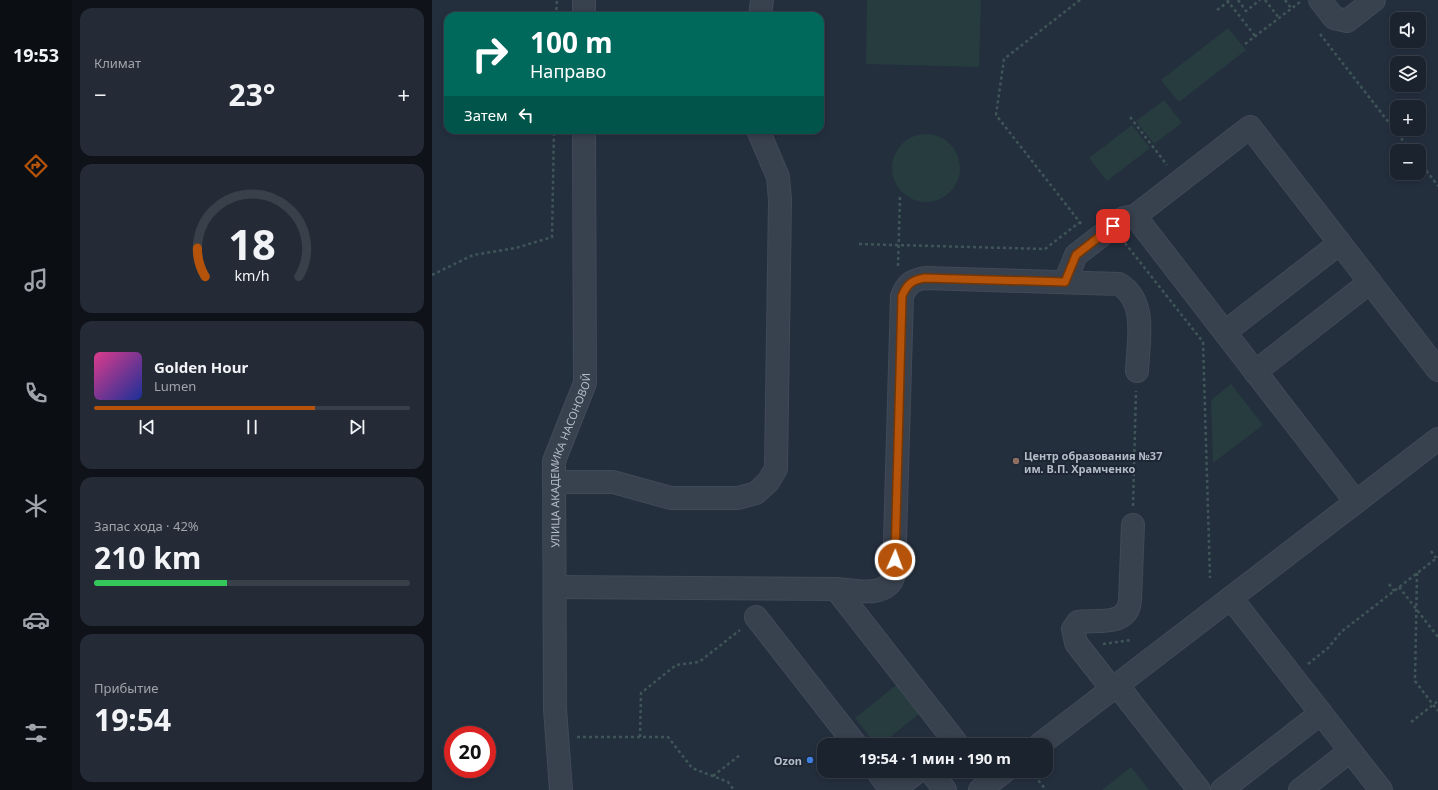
<!DOCTYPE html>
<html lang="ru">
<head>
<meta charset="utf-8">
<style>
	:root { --surface:#1b232e; --page:#242b36; --text:#f1f3f6; --muted:#a0a4aa; --line:#39404a; --accent:#b45309 }
	body { margin:0; font-family:"Noto Sans",sans-serif; background:var(--page); color:var(--text); height:100vh; display:flex; flex-direction:column; font-size:15px; white-space:nowrap }
	* { box-sizing:border-box; margin:0 }
	p { font-size:13px; color:var(--muted) }
	.icon { flex:none; width:22px; height:22px; fill:none; stroke:currentColor; stroke-width:2; stroke-linecap:round; stroke-linejoin:round }
	.map { position:relative; flex:1; overflow:hidden }
	.drawer { display:flex; flex-direction:column; gap:8px; padding:8px; background:#0f1319; width:360px }
	.drawer>* { flex:none }
	.banner { position:absolute; left:12px; top:12px; width:380px; height:122px; border-radius:12px; box-shadow:0 2px 6px #0003,0 0 0 1px var(--line); background:#00695c; color:#fff; overflow:hidden }
	.controls { position:absolute; left:958px; top:12px; display:grid; gap:8px }
	.controls a { display:grid; place-items:center; width:36px; height:36px; border-radius:8px; background:var(--surface); box-shadow:0 2px 6px #0003,0 0 0 1px var(--line); font-size:20px }
	.speed { position:absolute; left:12px; top:726px; display:flex; gap:8px; font-size:20px; font-weight:700; text-align:center }
	.speed>* { display:grid; place-content:center; width:52px; height:52px; border-radius:50%; background:var(--surface); box-shadow:0 2px 6px #0003,0 0 0 1px var(--line); line-height:1 }
	.speed .limit { border:6px solid #d22; background:#fff; color:#111 }
	.pin { position:absolute; display:grid; place-items:center; width:34px; height:34px; color:#fff; margin:-17px; border-radius:8px; box-shadow:0 2px 6px #0006 }
	.me { position:absolute; width:44px; margin:-22px; rotate:2deg; stroke-linejoin:round; filter:drop-shadow(0 0 3px #0008) }
	.turn { display:flex; align-items:center; gap:14px; height:84px; padding:0 20px; font-size:18px }
	.turn .icon { width:52px; height:52px; stroke-width:2.5 }
	.turn b { display:block; font-size:28px; line-height:34px }
	.then { display:flex; align-items:center; height:38px; padding:0 20px; background:#0003; gap:8px; font-size:15px }
	.big { font-size:30px; font-weight:700; line-height:1.1 }
	.drawer .widget { flex:1; display:flex; flex-direction:column; justify-content:center; gap:6px; min-width:0; padding:0 14px; border-radius:12px; background:var(--page) }
	.drawer .dial { align-items:center; gap:0 }
	.dial svg { height:104px; overflow:visible; fill:none; stroke:var(--line); stroke-width:7; stroke-linecap:round; text-anchor:middle }
	.dial text { fill:var(--text); stroke:none }
	.song { display:flex; align-items:center; gap:12px }
	.cover { width:48px; height:48px; border-radius:6px; background:linear-gradient(135deg,hsl(330 70% 55%),hsl(230 70% 35%)) }
	.played { height:4px; border-radius:2px; background:linear-gradient(90deg,var(--accent) 70%,var(--line) 70%) }
	.keys { display:flex; justify-content:space-around; direction:ltr }
	.heat { display:flex; justify-content:space-between; align-items:center; font-size:22px; direction:ltr }
	.charge { height:6px; border-radius:3px; background:linear-gradient(90deg,#34c759 42%,var(--line) 0) }
	.trip { position:absolute; left:385px; top:738px; width:236px; height:40px; border-radius:12px; background:var(--surface); box-shadow:0 2px 6px #0003,0 0 0 1px var(--line); font-weight:700; line-height:40px; text-align:center }
	main { display:flex; flex:1; min-height:0 }
	.tabs { display:flex; flex-direction:column; width:72px; justify-content:space-around; align-items:center; background:#0b0e12; color:var(--muted) }
	.tabs .icon { width:28px; height:28px }
	.tabs .current { color:var(--accent) }
	.tabs b { font-size:18px; color:var(--text) }
	.map>svg:first-child { display:block }
	.green { fill:#263c3f }
	.lines { fill:none; stroke-linecap:round; stroke-linejoin:round }
	.minor-casing { stroke:#414a57; stroke-width:24 }
	.path { stroke:#3f5557; stroke-width:2.5; stroke-dasharray:3 3; stroke-linecap:butt }
	.minor { stroke:#38414e; stroke-width:22 }
	.route-casing { stroke:#753606; stroke-width:10 }
	.route { stroke:#b45309; stroke-width:7 }
	.education-dot { fill:#8d6e63; stroke:#1d2633; stroke-width:1.5 }
	.shop-dot { fill:#3f7fe0; stroke:#1d2633; stroke-width:1.5 }
	.labels { text-anchor:middle; dominant-baseline:central; stroke-width:4; stroke-linejoin:round; paint-order:stroke }
	.poi-label { font-size:11px; font-weight:bold; fill:#b4bcc9; stroke:#1d2633; text-anchor:start }
	.street-label { font-size:11px; fill:#b4bcc9; stroke:#1d2633 }
</style>
</head>
<body>
<main>
<nav class="tabs">
<b>19:53</b>
<svg class="icon current" aria-label="directions" viewBox="0 0 24 24"><path d="M12 3l9 9-9 9-9-9zM9 14v-3h6M13 9l2 2-2 2"/></svg>
<svg class="icon" aria-label="music" viewBox="0 0 24 24"><path d="M9 18V5l10-2v13"/><circle cx="6" cy="18" r="3"/><circle cx="16" cy="16" r="3"/></svg>
<svg class="icon" aria-label="phone" viewBox="0 0 24 24"><path d="M5 4h4l2 5-3 2q2 4 5 5l2-3 5 2v4C11 20 4 13 5 4z"/></svg>
<svg class="icon" aria-label="climate" viewBox="0 0 24 24"><path d="M12 3v18M4 7l16 10M4 17L20 7"/></svg>
<svg class="icon" aria-label="car" viewBox="0 0 24 24"><path d="M5 17H2v-5l4-1 3-4h7l3 4 3 1v5h-3M9 17h6M6 11h13"/><circle cx="7" cy="17" r="2"/><circle cx="17" cy="17" r="2"/></svg>
<svg class="icon" aria-label="filters" viewBox="0 0 24 24"><path d="M4 7h16M4 17h16"/><circle cx="9" cy="7" r="2"/><circle cx="15" cy="17" r="2"/></svg>
</nav>
<section class="drawer">
<div class="widget"><p>Климат</p>
<div class="heat"><a>−</a><b class="big">23°</b><a>+</a></div>
</div>
<div class="widget dial"><svg viewBox="0 0 100 80">
<path d="M14 69A42 42 0 1 1 86 69"/>
<path d="M14 69A42 42 0 0 1 8 47" stroke="#b45309"/>
<text x="50" y="56" font-size="32" font-weight="700">18</text>
<text x="50" y="72" font-size="11">km/h</text>
</svg></div>
<div class="widget">
<div class="song"><i class="cover"></i><div><b>Golden Hour</b><p>Lumen</p></div></div>
<div class="played"></div>
<div class="keys"><svg class="icon" aria-label="previous" viewBox="0 0 24 24"><path d="M18 5L8 12l10 7zM5 5v14"/></svg><svg class="icon" aria-label="pause" viewBox="0 0 24 24"><path d="M8 5v14M16 5v14"/></svg><svg class="icon" aria-label="next" viewBox="0 0 24 24"><path d="M6 5l10 7-10 7zM19 5v14"/></svg></div>
</div>
<div class="widget"><p>Запас хода · 42%</p><b class="big">210 km</b><div class="charge"></div></div>
<div class="widget"><p>Прибытие</p><b class="big">19:54</b></div>
</section>
<div class="map">
<svg width="1006" height="790" viewBox="0 0 1006 790">
	<rect width="100%" height="100%" fill="#242f3e"/>
	<path class="green" d="M 435,0 L 549,0 L 547,67 L 434,64 Z
		M 796,28 L 814,50 L 747,102 L 729,80 Z
		M 732,100 L 750,123 L 722,144 L 704,121 Z
		M 700,125 L 718,148 L 675,181 L 657,158 Z
		M460 168a34 34 0 1 1 68 0a34 34 0 1 1-68 0Z
		M 799,384 L 831,425 L 781,463 L 779,400 Z
		M 468,682 L 491,711 L 448,745 L 444,745 L 423,718 Z
		M 699,767 L 717,790 L 670,790 Z"/>
	<g class="lines">
		<g class="minor-casing">
			<g id="minor">
				<path d="M 152,0 L 152,16"/>
				<path d="M 888,0 L 902,18 L 915,21 L 942,0"/>
				<path d="M 328,16 L 330,0"/>
				<path d="M 633,282 L 644,255 L 692,218 L 703,216"/>
				<path d="M 793,332 L 908,243"/>
				<path d="M 823,372 L 938,282"/>
				<path d="M 122,482 L 181,482 L 239,498 L 306,498 L 324,493 L 336,482 L 344,469 L 348,200 L 346,177 L 326,130"/>
				<path d="M 924,502 L 703,216 L 818,127 L 1006,370"/>
				<path d="M 123,587 L 404,589 L 526,745"/>
				<path d="M 404,589 C 424,590 455,599 462,575 L 470,296 C 475,284 480,280 493,278 L 687,284 C 716,301 706,342 705,371"/>
				<path d="M 799,598 L 949,790"/>
				<path d="M 324,617 L 424,745"/>
				<path d="M 685,685 L 767,790"/>
				<path d="M 680,689 L 644,643 L 641,629 L 646,622 C 663,619 696,628 698,600 L 701,525"/>
				<path d="M 607,745 L 1006,439"/>
				<path d="M 445,771 L 459,790"/>
				<path d="M 498,771 L 513,790"/>
				<path id="s1" d="M 129,790 L 123,709 L 122,461 L 153,383 L 152,130"/>
				<path d="M 462,790 L 486,771"/>
				<path d="M 548,790 L 573,771"/>
				<path d="M 790,790 L 889,713"/>
				<path d="M 868,790 L 918,751"/>
			</g>
		</g>
		<path class="path" d="M 648,0 L 572,59 L 564,115 L 650,225
			M 795,0 L 823,36
			M 806,0 L 814,11 L 828,0
			M 833,0 L 847,18
			M 853,0 L 859,8
			M 785,10 L 799,0
			M 124,16 L 125,0
			M 888,34 L 979,151
			M 813,44 L 868,2
			M 698,117 L 735,165
			M 987,161 L 1006,186
			M 693,243 L 771,342 L 778,578
			M 427,244 L 613,249 L 648,222
			M 466,266 L 468,196
			M 0,275 L 41,255 L 84,248 L 120,237 L 122,130
			M 701,506 L 704,391
			M 999,551 L 1004,558
			M 985,573 L 983,681 L 1006,711
			M 957,584 L 962,591
			M 967,587 L 1006,637
			M 671,644 L 699,640
			M 876,664 L 896,648 L 909,632 L 1006,557
			M 979,722 L 1006,701
			M 145,737 L 236,737 L 260,768 L 296,782 L 302,790
			M 208,737 L 209,693 L 244,665 L 267,662 L 308,630
			M 599,771 L 614,790
			M 281,776 L 308,755"/>
		<use href="#minor" class="minor"/>
	</g>
	<g class="lines">
		<g class="route-casing">
			<path id="route" d="M 463,560 L 470,296 C 475,284 480,280 493,278 L 633,282 L 644,255 L 681,226"/>
		</g>
		<use href="#route" class="route"/>
	</g>
	<circle class="education-dot" cx="584" cy="461" r="4"/>
	<circle class="shop-dot" cx="378" cy="760" r="4"/>
	<g class="labels">
		<g class="poi-label">
			<text x="592" y="455">Центр образования №37<tspan x="592" dy="13">им. В.П. Храмченко</tspan></text>
			<text x="370" y="760" text-anchor="end">Ozon</text>
		</g>
		<g class="street-label">
			<text stroke="none"><textPath href="#s1" startOffset="333">УЛИЦА АКАДЕМИКА НАСОНОВОЙ</textPath></text>
		</g>
	</g>
</svg>
<div class="controls">
<a><svg class="icon" aria-label="sound" viewBox="0 0 24 24"><path d="M4 9h4l5-4v14l-5-4H4zM17 9q2 3 0 6"/></svg></a>
<a><svg class="icon" aria-label="layers" viewBox="0 0 24 24"><path d="M12 4l9 5-9 5-9-5zM3 14l9 5 9-5"/></svg></a>
<a>+</a>
<a>−</a>
</div>
<div class="speed"><div class="limit">20</div></div>
<div class="pin" style="left:681px;top:226px;background:#d93025"><svg class="icon" aria-label="arrive" viewBox="0 0 24 24"><path d="M6 21V4h12l-3 4 3 4H6"/></svg></div>
<svg class="me" style="left:463px;top:560px" viewBox="-20 -20 40 40"><circle r="17" fill="#b45309" stroke="#fff" stroke-width="3"/><path d="M0-11L8 9 0 5-8 9z" fill="#fff"/></svg>
<div class="trip">19:54 · 1 мин · 190 m</div>
<div class="banner">
<div class="turn"><svg class="icon" aria-label="right" viewBox="0 0 24 24"><path d="M7 20v-9h11M14 6l5 5-5 5"/></svg><div><b>100 m</b>Направо</div></div>
<div class="then">Затем<svg class="icon" aria-label="left" viewBox="0 0 24 24"><path d="M17 20v-9H6M10 6l-5 5 5 5"/></svg></div>
</div>
</div>
</main>
</body>
</html>
